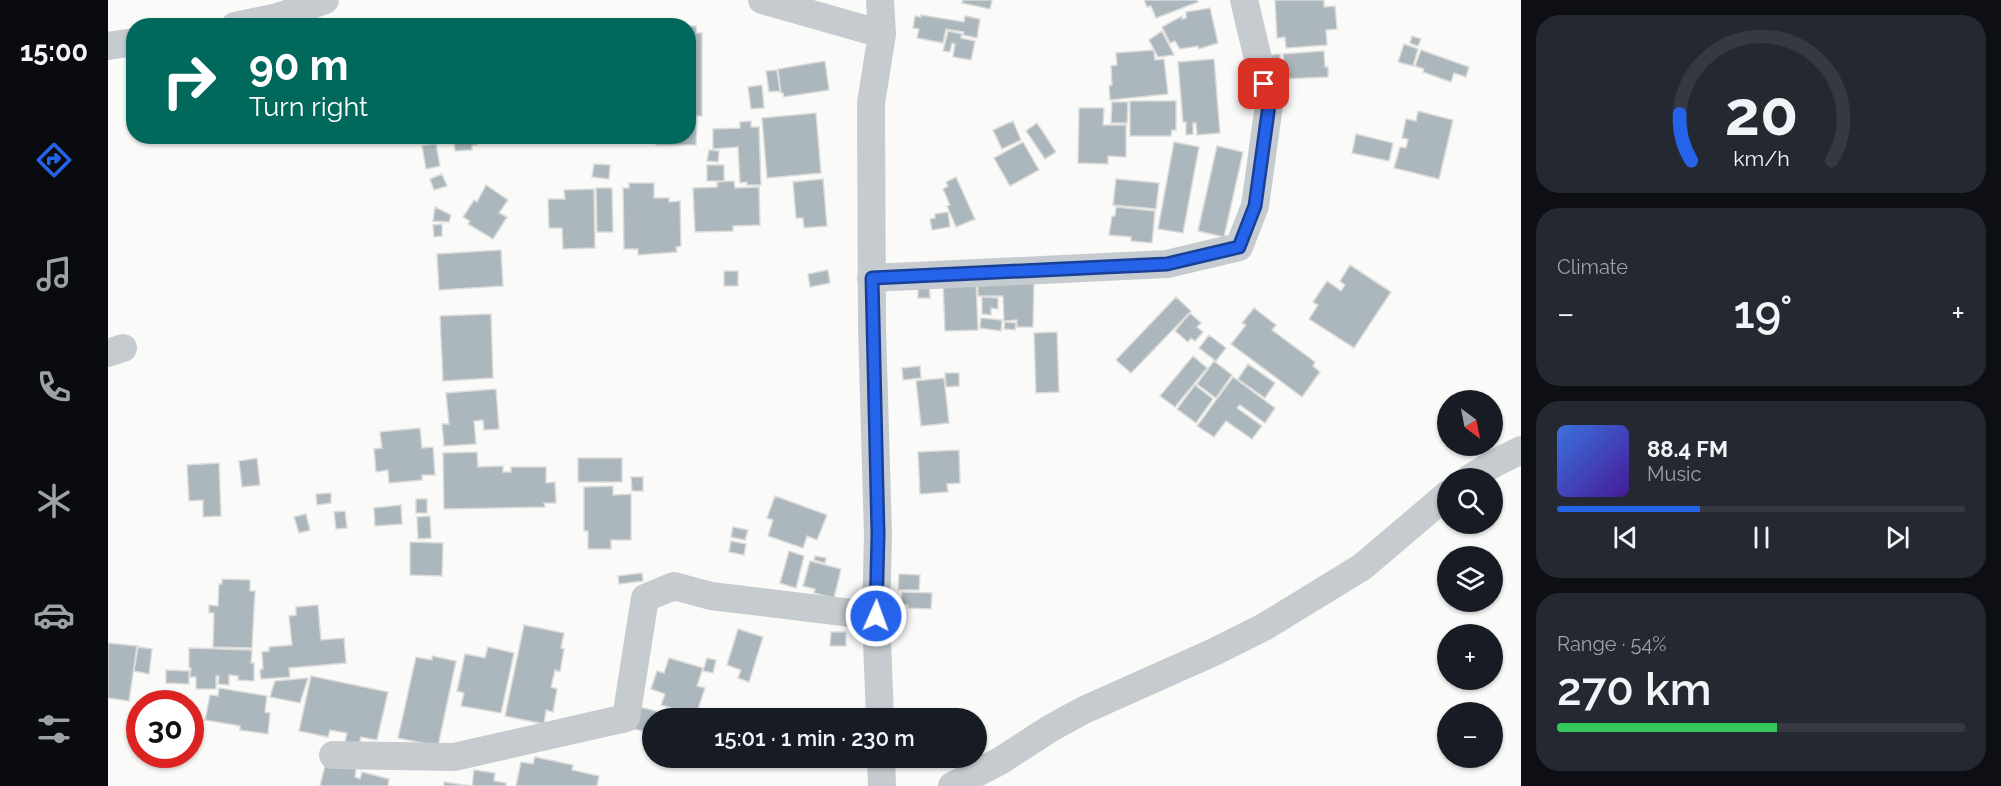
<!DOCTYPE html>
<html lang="en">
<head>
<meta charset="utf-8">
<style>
	:root { --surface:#171b24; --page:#242831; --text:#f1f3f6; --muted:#9ea1a6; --line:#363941; --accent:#2563eb }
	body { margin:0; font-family:Raleway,sans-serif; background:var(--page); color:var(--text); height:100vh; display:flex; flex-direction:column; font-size:22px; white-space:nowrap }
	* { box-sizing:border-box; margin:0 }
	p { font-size:20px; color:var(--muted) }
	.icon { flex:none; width:33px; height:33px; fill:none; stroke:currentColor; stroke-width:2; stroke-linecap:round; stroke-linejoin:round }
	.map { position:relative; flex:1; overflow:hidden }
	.side { display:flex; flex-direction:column; gap:15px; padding:15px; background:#0d0f14; width:480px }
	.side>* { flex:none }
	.hud { position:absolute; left:18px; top:18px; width:570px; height:126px; border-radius:24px; box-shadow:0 2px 4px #0004; background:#00695c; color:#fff; overflow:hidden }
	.needle { width:39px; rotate:148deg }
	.fabs { position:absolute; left:1329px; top:390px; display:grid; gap:12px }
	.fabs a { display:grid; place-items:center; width:66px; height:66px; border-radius:50%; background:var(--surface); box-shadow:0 2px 4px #0004; font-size:30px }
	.speed { position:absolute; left:18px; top:690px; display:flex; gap:12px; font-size:30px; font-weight:700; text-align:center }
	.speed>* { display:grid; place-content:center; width:78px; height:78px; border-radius:50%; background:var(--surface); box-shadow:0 2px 4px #0004; line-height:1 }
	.speed .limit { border:9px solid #d22; background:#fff; color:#111 }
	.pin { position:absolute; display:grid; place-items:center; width:51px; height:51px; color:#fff; margin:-26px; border-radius:12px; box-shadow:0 3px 9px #0006 }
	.me { position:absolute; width:66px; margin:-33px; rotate:2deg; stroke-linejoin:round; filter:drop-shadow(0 0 4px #0008) }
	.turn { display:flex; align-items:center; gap:21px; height:126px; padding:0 24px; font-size:27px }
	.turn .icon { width:78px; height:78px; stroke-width:2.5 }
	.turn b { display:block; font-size:42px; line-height:51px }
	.big { font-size:45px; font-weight:600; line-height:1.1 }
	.side .tile { flex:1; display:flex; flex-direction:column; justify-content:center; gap:9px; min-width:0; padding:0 21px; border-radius:24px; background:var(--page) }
	.side .dial { align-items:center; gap:0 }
	.dial svg { height:156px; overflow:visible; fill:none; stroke:var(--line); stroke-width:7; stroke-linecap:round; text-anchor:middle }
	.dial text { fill:var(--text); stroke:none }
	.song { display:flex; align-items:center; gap:18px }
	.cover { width:72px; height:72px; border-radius:9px; background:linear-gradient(135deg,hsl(220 70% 55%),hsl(260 70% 35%)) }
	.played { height:6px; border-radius:3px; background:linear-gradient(90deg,var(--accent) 35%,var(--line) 35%) }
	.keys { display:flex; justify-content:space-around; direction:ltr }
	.heat { display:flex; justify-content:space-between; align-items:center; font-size:33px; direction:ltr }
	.charge { height:9px; border-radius:4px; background:linear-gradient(90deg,#34c759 54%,var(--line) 0) }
	.trip { position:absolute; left:534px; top:708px; width:345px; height:60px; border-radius:30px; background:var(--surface); box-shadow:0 2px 4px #0004; font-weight:600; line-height:60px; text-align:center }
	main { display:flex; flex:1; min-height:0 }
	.dock { display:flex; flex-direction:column; width:108px; justify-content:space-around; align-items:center; background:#090b0e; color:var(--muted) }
	.dock .icon { width:42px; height:42px }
	.dock .selected { color:var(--accent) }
	.dock b { font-size:27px; color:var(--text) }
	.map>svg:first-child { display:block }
	.building { fill:#abb7bc; stroke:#dcdbda; stroke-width:1.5 }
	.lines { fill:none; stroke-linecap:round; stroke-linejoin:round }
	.minor { stroke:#c5cbce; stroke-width:28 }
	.route-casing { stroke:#184099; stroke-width:15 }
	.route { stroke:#2563eb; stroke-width:10 }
</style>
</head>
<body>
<main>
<nav class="dock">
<b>15:00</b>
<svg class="icon selected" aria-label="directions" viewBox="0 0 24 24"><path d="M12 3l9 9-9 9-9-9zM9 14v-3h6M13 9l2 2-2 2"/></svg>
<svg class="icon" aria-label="music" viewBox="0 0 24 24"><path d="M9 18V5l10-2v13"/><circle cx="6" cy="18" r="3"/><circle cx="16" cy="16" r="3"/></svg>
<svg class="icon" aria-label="phone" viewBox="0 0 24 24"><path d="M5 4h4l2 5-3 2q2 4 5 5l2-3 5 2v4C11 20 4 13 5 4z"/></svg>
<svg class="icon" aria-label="climate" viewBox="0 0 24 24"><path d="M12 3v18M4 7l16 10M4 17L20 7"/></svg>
<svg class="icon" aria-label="car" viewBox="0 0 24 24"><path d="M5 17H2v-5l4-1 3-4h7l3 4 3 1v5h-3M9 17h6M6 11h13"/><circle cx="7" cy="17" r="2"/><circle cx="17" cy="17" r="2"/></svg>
<svg class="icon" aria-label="filters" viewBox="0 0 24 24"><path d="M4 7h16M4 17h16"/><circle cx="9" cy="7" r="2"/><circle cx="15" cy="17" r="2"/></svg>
</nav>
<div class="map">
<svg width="1413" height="786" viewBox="0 0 1413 786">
	<rect width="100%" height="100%" fill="#fafaf8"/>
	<path class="building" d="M 855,0 L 884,0 L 882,9 L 854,3 Z
		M 1036,0 L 1089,0 L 1090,2 L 1048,18 L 1043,6 L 1039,7 Z
		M 1167,0 L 1216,0 L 1216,7 L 1227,6 L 1229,29 L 1218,30 L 1219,45 L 1178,48 L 1177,37 L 1169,38 Z
		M 1102,8 L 1110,43 L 1091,49 L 1090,46 L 1072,49 L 1067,41 L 1062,43 L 1054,27 L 1074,16 L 1074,19 L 1078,18 L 1078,12 Z
		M 813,15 L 856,22 L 857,16 L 872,19 L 869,38 L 855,35 L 856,32 L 838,29 L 835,43 L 809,38 L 811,29 L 805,28 L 807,16 L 813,17 Z
		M 580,26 L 588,26 L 589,33 L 594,33 L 594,116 L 589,116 L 588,145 L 548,145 L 548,136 L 580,136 Z
		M 840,31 L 854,34 L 853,38 L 867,41 L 863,60 L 845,57 L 847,44 L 844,43 L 842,52 L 835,51 Z
		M 1054,31 L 1066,55 L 1050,57 L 1041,40 Z
		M 1304,36 L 1313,39 L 1310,46 L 1302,43 Z
		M 1296,44 L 1310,49 L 1305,66 L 1290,62 Z
		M 1046,50 L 1047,60 L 1056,59 L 1060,94 L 1002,100 L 1001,86 L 1004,85 L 1003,66 L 1009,65 L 1008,53 Z
		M 1313,50 L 1361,67 L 1358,77 L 1346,73 L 1343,82 L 1315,72 L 1316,69 L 1307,66 Z
		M 1216,51 L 1217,67 L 1220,67 L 1220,77 L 1174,79 L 1173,67 L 1176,67 L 1175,54 Z
		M 1172,54 L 1173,73 L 1163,74 L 1162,55 Z
		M 1106,59 L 1112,133 L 1089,135 L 1088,123 L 1085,123 L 1085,134 L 1078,135 L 1078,122 L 1075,122 L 1070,62 Z
		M 717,61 L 721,90 L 676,97 L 675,93 L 673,93 L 670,69 Z
		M 669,70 L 672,91 L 661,92 L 658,71 Z
		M 654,85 L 656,108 L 643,109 L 640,87 Z
		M 1022,101 L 1068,101 L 1068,130 L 1064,130 L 1063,136 L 1022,136 Z
		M 1004,102 L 1020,102 L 1019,123 L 1003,123 Z
		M 971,108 L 996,108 L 995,125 L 1018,125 L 1018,157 L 1000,156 L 1000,164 L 970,163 Z
		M 1310,111 L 1345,120 L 1331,179 L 1286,168 L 1292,147 L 1298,148 L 1300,139 L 1294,138 L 1298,119 L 1308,121 Z
		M 708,113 L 713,173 L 659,178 L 654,118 Z
		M 643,121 L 643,127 L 651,127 L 653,185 L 639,185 L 639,182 L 632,183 L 630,147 L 605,149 L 605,129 L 632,128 L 632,122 Z
		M 905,121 L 913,140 L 894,149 L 885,130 Z
		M 929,123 L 948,152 L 937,159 L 918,131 Z
		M 1248,134 L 1285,143 L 1281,161 L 1244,153 Z
		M 342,136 L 368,136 L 369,145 L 364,145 L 364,150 L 347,151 L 346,141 L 342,141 Z
		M 915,142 L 931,170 L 902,186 L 886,158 Z
		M 1066,142 L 1091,147 L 1075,233 L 1050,229 Z
		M 328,144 L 332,166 L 318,169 L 314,146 Z
		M 1109,146 L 1135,152 L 1116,237 L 1090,231 Z
		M 601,150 L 611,151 L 610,162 L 599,161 Z
		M 486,164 L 502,165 L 501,179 L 484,177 Z
		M 599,165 L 616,165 L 616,181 L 599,181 Z
		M 334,174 L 339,186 L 326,190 L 322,179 Z
		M 848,177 L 867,219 L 848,227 L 839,206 L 842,205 L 835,189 L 840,186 L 838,182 Z
		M 715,179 L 719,226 L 696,228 L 695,218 L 688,218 L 685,182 Z
		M 1008,179 L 1051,183 L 1048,209 L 1005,205 Z
		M 626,181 L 627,188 L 651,187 L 652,225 L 625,226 L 625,231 L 587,232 L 585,188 L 609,187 L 609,182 Z
		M 521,183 L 546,183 L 546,198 L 561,198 L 561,202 L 572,201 L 573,246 L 568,247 L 569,252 L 530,255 L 530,249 L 516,249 L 515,188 L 521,188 Z
		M 378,185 L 400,200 L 391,213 L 399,217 L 385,239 L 360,224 L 362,221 L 355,217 L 366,200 L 369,202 Z
		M 488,188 L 504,188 L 505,232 L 489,232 Z
		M 486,189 L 487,248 L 455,249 L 454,228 L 441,228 L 440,199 L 457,199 L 456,190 Z
		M 327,207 L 343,215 L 341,222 L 325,221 Z
		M 1008,207 L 1047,211 L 1044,243 L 1023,241 L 1023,237 L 1001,235 L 1004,216 L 1007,216 Z
		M 840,212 L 842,227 L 824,230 L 822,219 L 827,218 L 827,214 Z
		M 334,224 L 334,236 L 326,237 L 325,225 Z
		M 393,250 L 395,286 L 331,290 L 329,254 Z
		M 1242,265 L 1283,292 L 1246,348 L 1201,319 L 1210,305 L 1205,302 L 1219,281 L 1233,291 L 1237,285 L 1232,281 Z
		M 720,270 L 722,283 L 702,287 L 700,274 Z
		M 616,271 L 630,271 L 630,286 L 616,286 Z
		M 868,281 L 870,330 L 837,331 L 835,282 Z
		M 926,281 L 925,327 L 909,327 L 909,320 L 896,321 L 895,296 L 870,296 L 870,282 Z
		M 810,282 L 821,282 L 822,298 L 810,298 Z
		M 874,297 L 890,298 L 890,309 L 883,308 L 883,315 L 874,314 Z
		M 1068,297 L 1083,311 L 1023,373 L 1008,360 Z
		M 1146,308 L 1168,325 L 1164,330 L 1207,362 L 1205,366 L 1212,372 L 1194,397 L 1123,344 L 1138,325 L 1134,323 Z
		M 1082,313 L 1093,323 L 1089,327 L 1095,332 L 1087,341 L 1083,338 L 1080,342 L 1067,331 Z
		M 383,314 L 385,378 L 335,381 L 332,316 Z
		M 873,318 L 894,320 L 893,331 L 872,328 Z
		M 897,322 L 908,323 L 907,330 L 896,329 Z
		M 949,332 L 951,392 L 928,393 L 926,333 Z
		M 1101,335 L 1118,348 L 1108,361 L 1091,348 Z
		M 1085,356 L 1099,368 L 1067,407 L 1052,396 Z
		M 1106,361 L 1124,375 L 1108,398 L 1089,384 Z
		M 1140,364 L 1167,383 L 1157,398 L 1130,379 Z
		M 812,366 L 813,378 L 795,380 L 794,368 Z
		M 837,373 L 851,373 L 851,386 L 838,387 Z
		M 1125,377 L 1167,408 L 1157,423 L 1132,405 L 1129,408 L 1154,426 L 1144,439 L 1118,421 L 1106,437 L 1089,426 Z
		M 836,378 L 841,423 L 813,426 L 808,381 Z
		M 1087,385 L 1105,399 L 1088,423 L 1069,409 Z
		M 388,389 L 391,429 L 376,430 L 375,420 L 366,421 L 368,444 L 336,446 L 334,424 L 341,424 L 338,393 Z
		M 312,428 L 314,448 L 325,447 L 327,475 L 314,475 L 314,480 L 281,483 L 280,470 L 268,472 L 266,449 L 274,448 L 272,432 Z
		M 851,450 L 852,483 L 839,484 L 840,492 L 812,494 L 810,452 Z
		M 369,452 L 370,467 L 395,466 L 395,472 L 403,472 L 403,467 L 438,467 L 438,483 L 447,482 L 448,503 L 436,503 L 437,507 L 336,509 L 335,453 Z
		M 149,458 L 152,485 L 134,487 L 131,461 Z
		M 470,458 L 514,458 L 514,482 L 470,482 Z
		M 111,463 L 113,516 L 95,517 L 95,500 L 81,501 L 79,465 Z
		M 523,477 L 535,477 L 535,491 L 524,491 Z
		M 505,486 L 505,495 L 523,494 L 523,540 L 503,540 L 503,549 L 480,549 L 480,531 L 476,531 L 476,487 Z
		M 223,493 L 223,503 L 209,505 L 208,494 Z
		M 667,496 L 719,515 L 709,540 L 699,536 L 695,548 L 660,536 L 665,520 L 659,518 Z
		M 308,499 L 319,499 L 319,513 L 308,513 Z
		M 293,505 L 294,524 L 267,526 L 266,508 Z
		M 237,511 L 239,528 L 228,529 L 226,512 Z
		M 198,514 L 202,530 L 191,533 L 186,517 Z
		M 322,516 L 323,538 L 310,539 L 309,517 Z
		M 625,527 L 640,530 L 637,540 L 623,537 Z
		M 623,541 L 638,544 L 636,555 L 621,552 Z
		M 302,542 L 335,543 L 334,576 L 302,575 Z
		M 681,551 L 696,556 L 688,588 L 672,583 Z
		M 707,556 L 718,558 L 717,563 L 706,560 Z
		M 702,561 L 733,569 L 726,598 L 706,593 L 707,589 L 695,586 Z
		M 534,573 L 535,581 L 511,584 L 510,576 Z
		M 791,574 L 812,575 L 811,590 L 790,590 Z
		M 114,579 L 142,580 L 142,591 L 147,591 L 144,648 L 105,647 L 106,613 L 101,613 L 101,605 L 110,606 L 111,584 L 114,584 Z
		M 794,592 L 824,593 L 823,609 L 800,608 L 800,605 L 793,605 Z
		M 210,605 L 213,640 L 236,638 L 238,663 L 181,668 L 182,677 L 153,679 L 152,670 L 155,669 L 154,652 L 161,651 L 161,647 L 184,645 L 181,616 L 188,615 L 188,607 Z
		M 416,625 L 456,633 L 453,648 L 456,649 L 452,672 L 447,670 L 443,687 L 449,689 L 445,712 L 438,710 L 436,724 L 397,716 Z
		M 630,629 L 655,637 L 641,682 L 630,678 L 633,670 L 619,665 Z
		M 723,632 L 738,632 L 738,646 L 722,646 Z
		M 0,643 L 29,646 L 21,701 L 0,698 Z
		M 30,647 L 44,649 L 41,674 L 26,671 Z
		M 380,647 L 406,653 L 393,713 L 353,706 L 356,693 L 349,691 L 357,654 L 377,658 Z
		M 81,648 L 144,650 L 143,663 L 146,663 L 146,681 L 130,680 L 130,676 L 121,675 L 121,685 L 110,684 L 111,676 L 108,676 L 108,689 L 88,689 L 88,677 L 82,677 L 83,668 L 81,668 Z
		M 324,656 L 348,661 L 330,746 L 290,738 L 308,657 L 324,660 Z
		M 561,658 L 595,668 L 589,686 L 597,688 L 588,715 L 553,705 L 557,694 L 543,689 L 549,671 L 556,673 Z
		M 599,658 L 608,660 L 605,673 L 595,671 Z
		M 58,670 L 81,671 L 81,684 L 58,683 Z
		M 203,676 L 280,692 L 269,740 L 253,737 L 251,745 L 237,742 L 239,733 L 222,730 L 220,737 L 191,731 Z
		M 200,678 L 192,703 L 162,697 L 167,681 Z
		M 111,688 L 159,696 L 157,712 L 162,713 L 160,734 L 132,730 L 132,726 L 97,720 L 102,695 L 110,696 Z
		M 527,706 L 577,718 L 544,718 L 544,733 L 521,728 Z
		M 427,757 L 465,765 L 464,770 L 491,776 L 489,786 L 408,786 L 413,762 L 425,764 Z
		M 218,762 L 248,769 L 247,777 L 252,779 L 254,772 L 281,779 L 280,786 L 281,786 L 212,786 Z
		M 366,770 L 387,773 L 386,781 L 398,783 L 398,786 L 364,786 Z
		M 336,782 L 363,786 L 336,786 Z"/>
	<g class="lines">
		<path class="minor" d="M 654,0 L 774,34
			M 127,26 L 170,17 L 217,0
			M 0,46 L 26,42
			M 763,278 L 1059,264 L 1131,247 L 1147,206 L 1161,105 L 1136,0
			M 0,353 L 15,348
			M 1362,478 L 1387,463 L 1413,450
			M 772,718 L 768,616 L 770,535 L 764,328 L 763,103 L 774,34 L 772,0
			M 225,755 L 346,757 L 518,718 L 537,598 L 566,586 L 603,596 L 768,616
			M 773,758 L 774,786
			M 844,786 L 892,761 L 943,728 L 976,710 L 1106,652 L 1156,627 L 1254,567 L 1340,494"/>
	</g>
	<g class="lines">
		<g class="route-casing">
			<path id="route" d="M 768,616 L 770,534 L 764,278 L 1059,264 L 1131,247 L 1147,206 L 1161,105 L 1156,84"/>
		</g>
		<use href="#route" class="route"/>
	</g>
</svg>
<div class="fabs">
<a><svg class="needle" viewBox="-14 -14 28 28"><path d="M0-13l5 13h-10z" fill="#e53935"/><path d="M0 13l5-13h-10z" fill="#9ea1a6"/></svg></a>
<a><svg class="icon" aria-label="search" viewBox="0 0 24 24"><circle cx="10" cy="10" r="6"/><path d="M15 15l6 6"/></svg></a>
<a><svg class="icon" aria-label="layers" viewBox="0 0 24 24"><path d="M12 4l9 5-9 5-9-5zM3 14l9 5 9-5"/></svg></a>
<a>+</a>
<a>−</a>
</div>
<div class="speed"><div class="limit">30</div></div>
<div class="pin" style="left:1156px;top:84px;background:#d93025"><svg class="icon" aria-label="arrive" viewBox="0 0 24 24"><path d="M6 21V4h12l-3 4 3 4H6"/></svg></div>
<svg class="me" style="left:768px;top:616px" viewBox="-20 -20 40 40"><circle r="17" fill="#2563eb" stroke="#fff" stroke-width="3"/><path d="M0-11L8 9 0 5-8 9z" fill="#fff"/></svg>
<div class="trip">15:01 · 1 min · 230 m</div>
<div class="hud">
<div class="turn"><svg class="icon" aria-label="right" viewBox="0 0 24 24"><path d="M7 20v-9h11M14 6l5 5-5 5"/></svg><div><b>90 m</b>Turn right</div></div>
</div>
</div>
<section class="side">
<div class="tile dial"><svg viewBox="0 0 100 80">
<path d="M14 69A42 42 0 1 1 86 69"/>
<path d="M14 69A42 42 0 0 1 8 45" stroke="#2563eb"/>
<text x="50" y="56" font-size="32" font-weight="700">20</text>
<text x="50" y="72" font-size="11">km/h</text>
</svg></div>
<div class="tile"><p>Climate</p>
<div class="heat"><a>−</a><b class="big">19°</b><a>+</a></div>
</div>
<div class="tile">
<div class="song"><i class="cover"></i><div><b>88.4 FM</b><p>Music</p></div></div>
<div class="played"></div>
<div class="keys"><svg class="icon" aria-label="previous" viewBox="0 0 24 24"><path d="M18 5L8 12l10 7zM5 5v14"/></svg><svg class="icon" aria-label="pause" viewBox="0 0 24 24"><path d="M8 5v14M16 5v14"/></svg><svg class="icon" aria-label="next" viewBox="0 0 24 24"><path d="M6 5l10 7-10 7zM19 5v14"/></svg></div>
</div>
<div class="tile"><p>Range · 54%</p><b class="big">270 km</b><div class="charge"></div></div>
</section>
</main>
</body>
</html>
